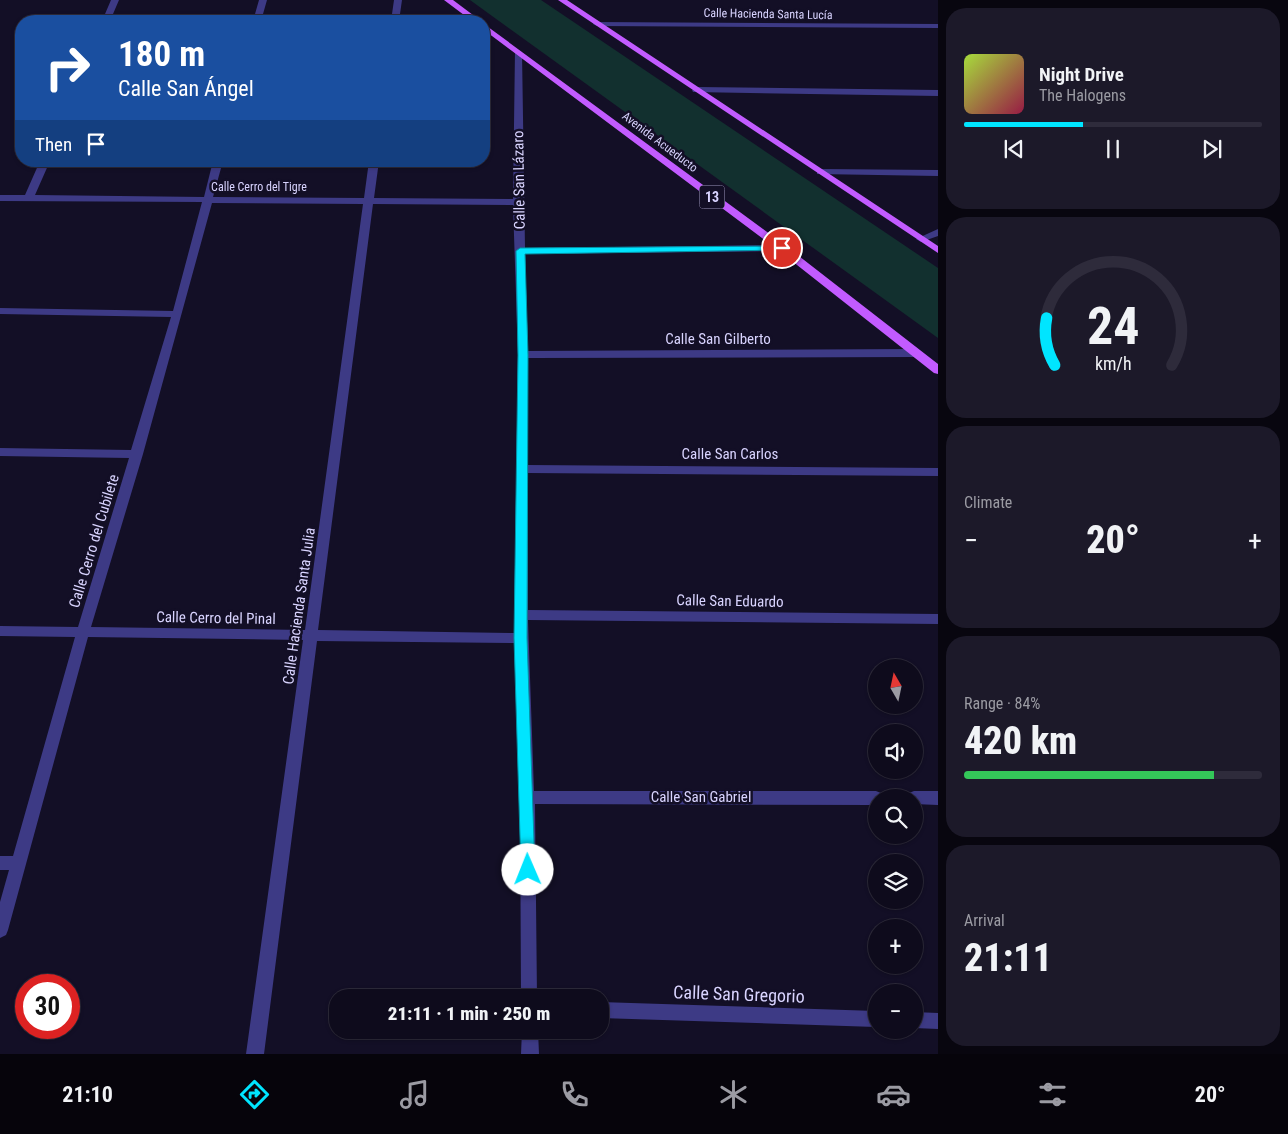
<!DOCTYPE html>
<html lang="en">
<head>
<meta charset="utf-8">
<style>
	:root { --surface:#0e0b1c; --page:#1c1929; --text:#f1f3f6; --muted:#9b9ba3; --line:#2e2b3b; --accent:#00e5ff }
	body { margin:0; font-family:"Roboto Condensed",sans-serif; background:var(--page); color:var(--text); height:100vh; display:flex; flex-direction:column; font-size:19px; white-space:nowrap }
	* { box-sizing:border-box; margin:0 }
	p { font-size:16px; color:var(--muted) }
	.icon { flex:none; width:28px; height:28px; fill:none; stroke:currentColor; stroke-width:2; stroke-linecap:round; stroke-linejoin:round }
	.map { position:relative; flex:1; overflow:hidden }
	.sheet { display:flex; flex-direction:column; gap:8px; padding:8px; background:#08060f; width:350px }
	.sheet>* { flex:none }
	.hud { position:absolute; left:15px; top:15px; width:475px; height:152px; border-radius:20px; box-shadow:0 1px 4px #0004,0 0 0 1px var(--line); background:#1a4fa0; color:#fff; overflow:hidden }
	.needle { width:32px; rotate:351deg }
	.buttons { position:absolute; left:868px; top:659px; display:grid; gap:10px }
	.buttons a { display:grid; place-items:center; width:55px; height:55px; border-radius:50%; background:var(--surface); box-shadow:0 1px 4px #0004,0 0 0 1px var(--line); font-size:25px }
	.speed { position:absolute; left:15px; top:974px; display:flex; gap:10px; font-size:25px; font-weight:700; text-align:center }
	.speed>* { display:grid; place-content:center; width:65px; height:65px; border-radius:50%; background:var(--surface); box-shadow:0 1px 4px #0004,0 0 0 1px var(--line); line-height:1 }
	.speed .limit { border:8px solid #d22; background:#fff; color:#111 }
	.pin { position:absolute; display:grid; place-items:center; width:42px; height:42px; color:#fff; margin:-21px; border:2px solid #fff; border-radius:50%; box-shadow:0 1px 5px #0007 }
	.me { position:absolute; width:55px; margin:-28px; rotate:359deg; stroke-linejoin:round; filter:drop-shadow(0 0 4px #0008) }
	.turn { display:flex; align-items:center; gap:18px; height:105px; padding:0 20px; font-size:22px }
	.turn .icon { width:65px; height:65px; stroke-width:2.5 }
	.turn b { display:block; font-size:35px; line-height:42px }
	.then { display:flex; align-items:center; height:48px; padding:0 20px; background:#0003; gap:10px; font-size:19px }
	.big { font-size:38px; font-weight:800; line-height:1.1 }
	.sheet .widget { flex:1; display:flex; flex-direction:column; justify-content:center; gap:8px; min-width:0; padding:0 18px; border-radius:20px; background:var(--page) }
	.sheet .dial { align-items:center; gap:0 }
	.dial svg { height:130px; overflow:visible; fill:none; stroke:var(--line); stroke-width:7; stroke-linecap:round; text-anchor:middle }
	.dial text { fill:var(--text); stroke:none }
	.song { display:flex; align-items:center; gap:15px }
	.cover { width:60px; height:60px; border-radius:8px; background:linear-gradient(135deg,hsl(80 70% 55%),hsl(340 70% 35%)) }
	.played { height:5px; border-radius:2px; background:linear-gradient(90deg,var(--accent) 40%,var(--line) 40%) }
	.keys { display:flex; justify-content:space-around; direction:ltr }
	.heat { display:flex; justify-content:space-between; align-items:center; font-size:28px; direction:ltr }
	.charge { height:8px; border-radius:4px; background:linear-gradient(90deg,#34c759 84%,var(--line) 0) }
	.trip { position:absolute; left:329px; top:989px; width:280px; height:50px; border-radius:20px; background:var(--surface); box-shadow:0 1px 4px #0004,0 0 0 1px var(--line); font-weight:800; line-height:50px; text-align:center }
	.dock { display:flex; height:80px; justify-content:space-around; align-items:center; background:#06040b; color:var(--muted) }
	.dock .icon { width:35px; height:35px }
	.dock .on { color:var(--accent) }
	.dock b { font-size:22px; color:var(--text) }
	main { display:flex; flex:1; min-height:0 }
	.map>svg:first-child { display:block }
	.green { fill:#12302f }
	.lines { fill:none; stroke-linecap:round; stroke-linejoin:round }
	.lane { fill:#3d3a85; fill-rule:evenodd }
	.street { fill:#3d3a85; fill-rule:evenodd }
	.primary { fill:#c25bff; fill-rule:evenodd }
	.route { fill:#00e5ff; stroke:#0095a6 }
	.labels { text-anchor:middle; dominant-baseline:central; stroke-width:5; stroke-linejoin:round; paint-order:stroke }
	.far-street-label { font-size:12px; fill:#d9d4ff; stroke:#130f26 }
	.shield { fill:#130f26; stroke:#9e99be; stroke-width:1 }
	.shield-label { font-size:14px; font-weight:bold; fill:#d9d4ff }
	.street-label { font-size:15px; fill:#d9d4ff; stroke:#130f26 }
	.near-street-label { font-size:18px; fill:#d9d4ff; stroke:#130f26 }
</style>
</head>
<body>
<main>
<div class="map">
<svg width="938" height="1054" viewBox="0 0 938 1054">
	<rect width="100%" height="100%" fill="#130f26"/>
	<path class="green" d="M 470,0 L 541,0 L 938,268 L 938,338 Z"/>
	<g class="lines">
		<path class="lane" d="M 938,229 L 938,236 L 921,242 L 916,239 Z"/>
		<path class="street" d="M 111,0 L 119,0 L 110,21 L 102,21 Z
			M 259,0 L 267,0 L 261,21 L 253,21 Z
			M 394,0 L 402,0 L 399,21 L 391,21 Z
			M 594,22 L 938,24 L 938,28 L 597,26 L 593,24 Z
			M 515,50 L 522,52 L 525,248 L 782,245 L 787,248 L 782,251 L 525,254 L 528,351 L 914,349 L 919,353 L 914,357 L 528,358 L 528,465 L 938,468 L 938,476 L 528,473 L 528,610 L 938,614 L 938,624 L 528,620 L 534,791 L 876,791 L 881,793 L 883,798 L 876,798 L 876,805 L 535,804 L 537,998 L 521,998 L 520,797 L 514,643 L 317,641 L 264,1054 L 246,1054 L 303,640 L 88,637 L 8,930 L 6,935 L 0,938 L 0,902 L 9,870 L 0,870 L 0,856 L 13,856 L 75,637 L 0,636 L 0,626 L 78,627 L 129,458 L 0,456 L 0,448 L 131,450 L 171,317 L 0,314 L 0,308 L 173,311 L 202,202 L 0,201 L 0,195 L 25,195 L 40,161 L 50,161 L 35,195 L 204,197 L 213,161 L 223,161 L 213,197 L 364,198 L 369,161 L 379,161 L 374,198 L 513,199 ZM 212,203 L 363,204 L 305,630 L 91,627 L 143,454 ZM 373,204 L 513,205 L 518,355 L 514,633 L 318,630 Z
			M 696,87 L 938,90 L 938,96 L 693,92 L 692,90 Z
			M 820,169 L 938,170 L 938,176 L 817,174 L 817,170 Z
			M 914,791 L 938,791 L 938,805 L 914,804 L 914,798 L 907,798 L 909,793 Z
			M 600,1002 L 876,1011 L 876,1027 L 600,1018 Z
			M 914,1012 L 938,1013 L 938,1029 L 914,1028 Z
			M 522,1030 L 538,1030 L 539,1054 L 521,1054 Z"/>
		<path class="primary" d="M 444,0 L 453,0 L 481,21 L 472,21 Z
			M 558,0 L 567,0 L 938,246 L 938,253 Z
			M 484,24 L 786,246 L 938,364 L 938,374 L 934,373 L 778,250 L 484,30 Z"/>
	</g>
	<path class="route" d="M 782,246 L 785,247 L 785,250 L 525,254 L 528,355 L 527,638 L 535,870 L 533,874 L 528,876 L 523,874 L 521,870 L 514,638 L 518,355 L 516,251 L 520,248 Z"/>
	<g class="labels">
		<g class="far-street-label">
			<text transform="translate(768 14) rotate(1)">Calle Hacienda Santa Lucía</text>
			<text transform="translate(660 142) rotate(37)">Avenida Acueducto</text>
			<text x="259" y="187">Calle Cerro del Tigre</text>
		</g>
		<rect class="shield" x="699.5" y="185.5" width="25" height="23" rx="4"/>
		<g class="shield-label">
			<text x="712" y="197">13</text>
		</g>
		<g class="street-label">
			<text transform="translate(519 180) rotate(-91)">Calle San Lázaro</text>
			<text x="718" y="339">Calle San Gilberto</text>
			<text x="730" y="454">Calle San Carlos</text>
			<text transform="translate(94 541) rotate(-73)">Calle Cerro del Cubilete</text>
			<text transform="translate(730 601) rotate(1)">Calle San Eduardo</text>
			<text transform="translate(299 606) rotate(-82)">Calle Hacienda Santa Julia</text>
			<text transform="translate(216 618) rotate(1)">Calle Cerro del Pinal</text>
			<text x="701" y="797">Calle San Gabriel</text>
		</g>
		<g class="near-street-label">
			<text transform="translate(739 994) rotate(2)">Calle San Gregorio</text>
		</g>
	</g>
</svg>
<div class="buttons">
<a><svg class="needle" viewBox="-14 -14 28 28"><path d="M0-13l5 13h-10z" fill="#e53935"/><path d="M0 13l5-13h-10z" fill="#9b9ba3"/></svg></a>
<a><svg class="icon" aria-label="sound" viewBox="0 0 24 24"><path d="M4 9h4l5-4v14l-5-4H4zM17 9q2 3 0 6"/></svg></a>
<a><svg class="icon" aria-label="search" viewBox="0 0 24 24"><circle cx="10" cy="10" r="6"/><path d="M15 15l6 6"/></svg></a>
<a><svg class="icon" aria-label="layers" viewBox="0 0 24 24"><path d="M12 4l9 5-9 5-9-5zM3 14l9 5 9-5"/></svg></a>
<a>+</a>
<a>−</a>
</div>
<div class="speed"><div class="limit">30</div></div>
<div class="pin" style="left:782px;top:248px;background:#d93025"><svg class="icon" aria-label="arrive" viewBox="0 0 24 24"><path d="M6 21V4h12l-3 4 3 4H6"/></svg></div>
<svg class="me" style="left:528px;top:870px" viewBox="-20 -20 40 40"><circle r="19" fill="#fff"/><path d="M0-13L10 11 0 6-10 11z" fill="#00e5ff"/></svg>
<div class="trip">21:11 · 1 min · 250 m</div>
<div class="hud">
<div class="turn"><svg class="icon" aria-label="right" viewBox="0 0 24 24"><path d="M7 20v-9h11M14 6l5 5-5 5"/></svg><div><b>180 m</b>Calle San Ángel</div></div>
<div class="then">Then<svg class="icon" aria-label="arrive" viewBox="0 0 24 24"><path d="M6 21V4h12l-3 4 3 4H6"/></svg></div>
</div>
</div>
<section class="sheet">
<div class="widget">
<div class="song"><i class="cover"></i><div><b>Night Drive</b><p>The Halogens</p></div></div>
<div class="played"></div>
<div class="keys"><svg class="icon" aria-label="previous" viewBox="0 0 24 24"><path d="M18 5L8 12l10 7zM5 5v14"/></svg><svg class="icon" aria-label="pause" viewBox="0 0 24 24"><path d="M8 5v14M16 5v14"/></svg><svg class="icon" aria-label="next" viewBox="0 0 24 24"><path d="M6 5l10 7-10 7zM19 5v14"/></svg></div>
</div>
<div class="widget dial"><svg viewBox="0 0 100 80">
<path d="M14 69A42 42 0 1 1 86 69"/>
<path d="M14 69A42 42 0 0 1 9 40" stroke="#00e5ff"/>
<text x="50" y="56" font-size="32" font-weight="700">24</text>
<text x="50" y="72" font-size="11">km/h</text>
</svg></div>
<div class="widget"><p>Climate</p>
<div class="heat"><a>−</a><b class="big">20°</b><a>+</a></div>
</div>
<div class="widget"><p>Range · 84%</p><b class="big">420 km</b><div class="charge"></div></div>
<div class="widget"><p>Arrival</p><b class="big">21:11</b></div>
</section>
</main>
<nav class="dock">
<b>21:10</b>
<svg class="icon on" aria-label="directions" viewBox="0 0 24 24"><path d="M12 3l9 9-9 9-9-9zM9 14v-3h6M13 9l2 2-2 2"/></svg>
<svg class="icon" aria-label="music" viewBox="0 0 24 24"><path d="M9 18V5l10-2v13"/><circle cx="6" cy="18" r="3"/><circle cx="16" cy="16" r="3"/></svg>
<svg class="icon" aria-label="phone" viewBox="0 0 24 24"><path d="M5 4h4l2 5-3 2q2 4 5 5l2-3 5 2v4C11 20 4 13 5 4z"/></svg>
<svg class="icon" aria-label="climate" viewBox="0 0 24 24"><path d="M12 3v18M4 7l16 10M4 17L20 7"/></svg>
<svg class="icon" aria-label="car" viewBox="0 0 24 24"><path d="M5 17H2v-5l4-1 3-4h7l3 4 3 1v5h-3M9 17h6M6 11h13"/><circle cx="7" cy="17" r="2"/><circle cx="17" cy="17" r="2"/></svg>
<svg class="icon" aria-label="filters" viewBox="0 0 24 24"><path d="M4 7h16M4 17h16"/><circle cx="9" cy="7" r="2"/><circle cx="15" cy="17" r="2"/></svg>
<b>20°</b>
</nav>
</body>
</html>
